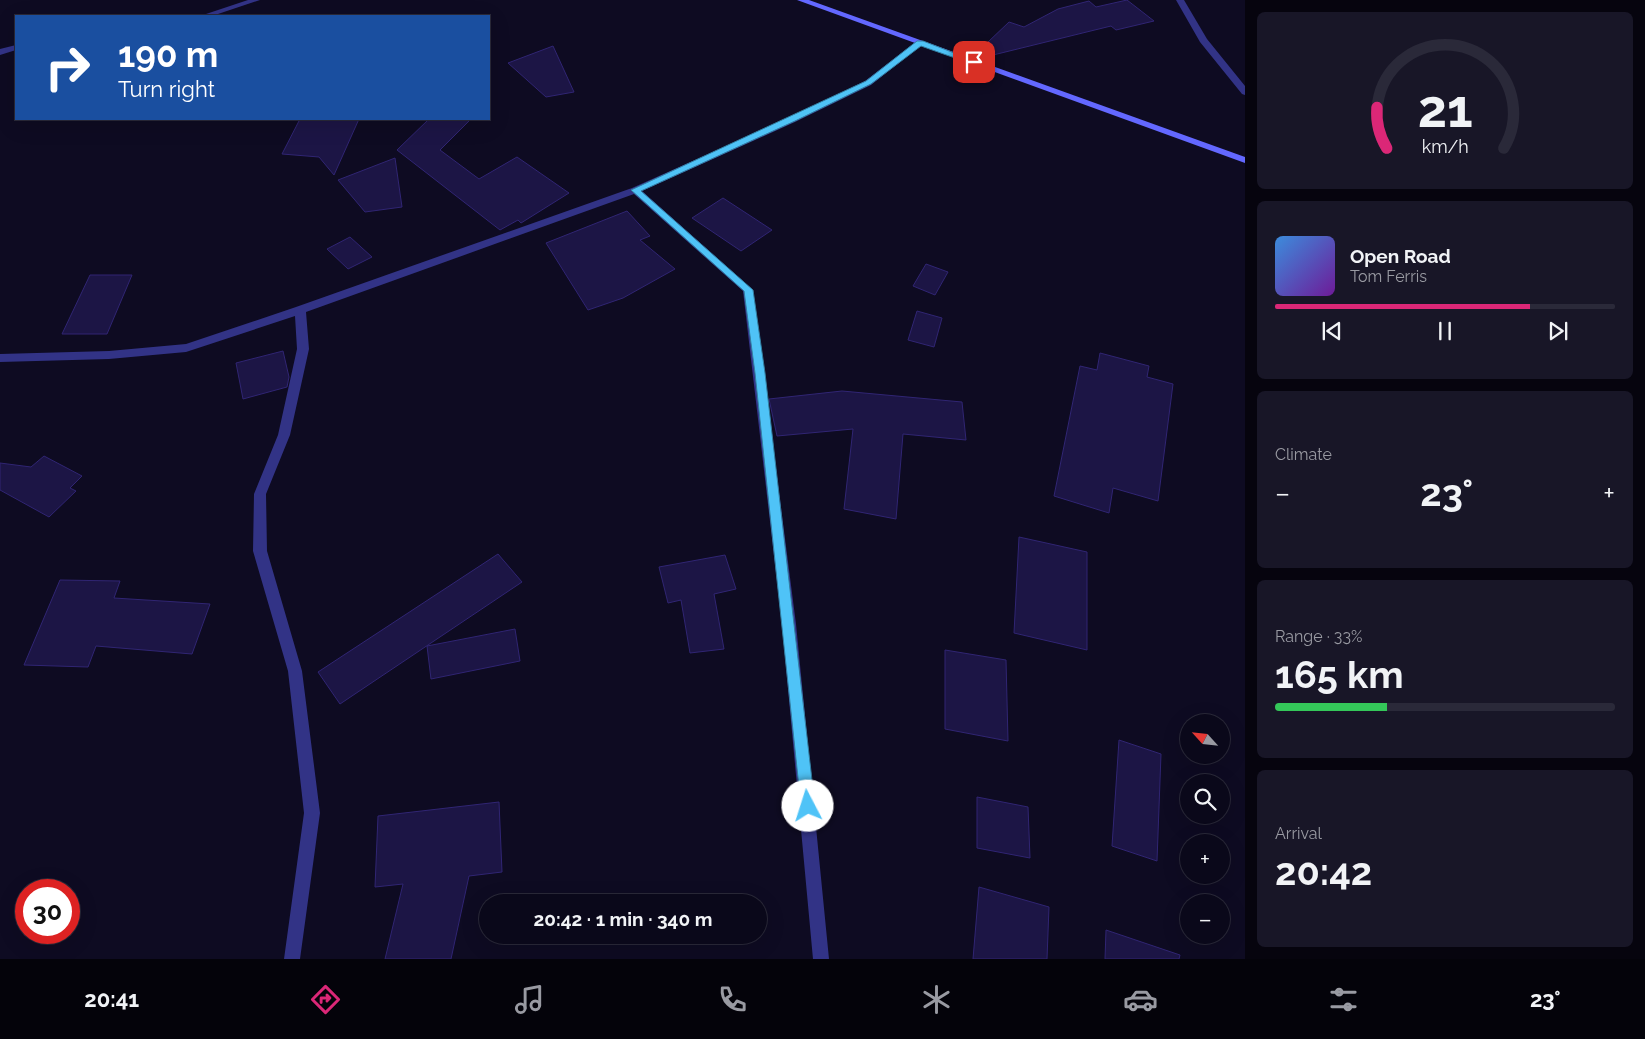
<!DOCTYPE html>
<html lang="en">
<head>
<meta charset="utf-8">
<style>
	:root { --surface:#0a081a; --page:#181627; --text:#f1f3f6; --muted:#999aa2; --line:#2a2939; --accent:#db2777 }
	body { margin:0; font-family:Raleway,sans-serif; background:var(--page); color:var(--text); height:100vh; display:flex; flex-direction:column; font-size:19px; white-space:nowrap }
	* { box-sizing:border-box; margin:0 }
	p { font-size:16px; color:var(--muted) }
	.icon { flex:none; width:28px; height:28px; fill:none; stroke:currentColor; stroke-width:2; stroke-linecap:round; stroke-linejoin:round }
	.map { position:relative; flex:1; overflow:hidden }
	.details { display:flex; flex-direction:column; gap:12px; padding:12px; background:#06040e; width:400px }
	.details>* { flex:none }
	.guide { position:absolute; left:15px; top:15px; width:475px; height:105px; border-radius:0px; box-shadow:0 5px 20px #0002,0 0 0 1px var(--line); background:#1a4fa0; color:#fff; overflow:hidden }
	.needle { width:32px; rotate:297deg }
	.tools { position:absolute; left:1180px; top:714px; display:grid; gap:10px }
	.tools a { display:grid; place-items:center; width:50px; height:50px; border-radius:50%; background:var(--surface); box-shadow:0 5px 20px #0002,0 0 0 1px var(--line); font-size:25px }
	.speed { position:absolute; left:15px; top:879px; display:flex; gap:10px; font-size:25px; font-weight:700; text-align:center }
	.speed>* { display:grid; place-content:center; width:65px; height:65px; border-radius:50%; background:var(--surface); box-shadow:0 5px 20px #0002,0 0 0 1px var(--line); line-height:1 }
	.speed .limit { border:8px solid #d22; background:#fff; color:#111 }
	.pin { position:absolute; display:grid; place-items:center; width:42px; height:42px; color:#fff; margin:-21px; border-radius:10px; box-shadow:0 2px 8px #0006 }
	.me { position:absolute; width:55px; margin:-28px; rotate:355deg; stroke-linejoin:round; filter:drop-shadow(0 0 4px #0008) }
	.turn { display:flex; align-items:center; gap:18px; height:105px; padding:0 20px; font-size:22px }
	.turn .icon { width:65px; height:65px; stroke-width:2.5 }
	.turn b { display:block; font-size:35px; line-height:42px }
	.big { font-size:38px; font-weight:700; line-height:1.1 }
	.details .tile { flex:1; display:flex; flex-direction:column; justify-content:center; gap:8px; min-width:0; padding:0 18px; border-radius:8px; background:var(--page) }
	.details .dial { align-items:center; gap:0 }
	.dial svg { height:130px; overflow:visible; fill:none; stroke:var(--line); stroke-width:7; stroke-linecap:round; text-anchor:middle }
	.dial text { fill:var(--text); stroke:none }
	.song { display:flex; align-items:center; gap:15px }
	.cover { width:60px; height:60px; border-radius:8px; background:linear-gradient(135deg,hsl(210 70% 55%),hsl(280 70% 35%)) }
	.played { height:5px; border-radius:2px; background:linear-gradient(90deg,var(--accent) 75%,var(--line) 75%) }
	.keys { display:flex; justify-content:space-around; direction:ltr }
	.heat { display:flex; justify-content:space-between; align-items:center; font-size:28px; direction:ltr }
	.charge { height:8px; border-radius:4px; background:linear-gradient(90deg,#34c759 33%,var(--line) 0) }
	.trip { position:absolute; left:479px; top:894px; width:288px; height:50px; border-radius:25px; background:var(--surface); box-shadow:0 5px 20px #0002,0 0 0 1px var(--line); font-weight:700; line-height:50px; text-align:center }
	.menu { display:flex; height:80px; justify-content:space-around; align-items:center; background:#04030a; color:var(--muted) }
	.menu .icon { width:35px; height:35px }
	.menu .current { color:var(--accent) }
	.menu b { font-size:22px; color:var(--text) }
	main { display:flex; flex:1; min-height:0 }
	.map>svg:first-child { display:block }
	.building { fill:#1c1545; stroke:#302573 }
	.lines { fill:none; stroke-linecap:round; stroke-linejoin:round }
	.minor { fill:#323386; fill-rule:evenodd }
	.secondary { fill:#6368ff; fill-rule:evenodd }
	.route { fill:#4fc3f7; stroke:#337fa1 }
</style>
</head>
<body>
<main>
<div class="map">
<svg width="1245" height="959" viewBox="0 0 1245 959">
	<rect width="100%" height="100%" fill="#0e0b22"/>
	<path class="building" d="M 1127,0 L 1154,21 L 1116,30 L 1111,26 L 985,57 L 983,50 L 993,45 L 987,43 L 1009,22 L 1024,27 L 1058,9 L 1089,1 L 1096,7 Z
		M 553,46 L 574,92 L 546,97 L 508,63 Z
		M 300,119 L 359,119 L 334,175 L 319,157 L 282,154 Z
		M 429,119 L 471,119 L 440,150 L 479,179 L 517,157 L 569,193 L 521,223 L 518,220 L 500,230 L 397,150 Z
		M 395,158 L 402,207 L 365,212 L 338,180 Z
		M 723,198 L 772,230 L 741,251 L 692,218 Z
		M 627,211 L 650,236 L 640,240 L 675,269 L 623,298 L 588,310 L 546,243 Z
		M 350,237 L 372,257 L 348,269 L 327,249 Z
		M 926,264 L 948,272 L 935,295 L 913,286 Z
		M 90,275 L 132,275 L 107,334 L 62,334 Z
		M 917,311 L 942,318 L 934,347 L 908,340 Z
		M 283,351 L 289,377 L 287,387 L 243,399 L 236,363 Z
		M 1100,353 L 1149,366 L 1147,377 L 1173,384 L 1158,501 L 1113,488 L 1109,513 L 1054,496 L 1080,366 L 1097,370 Z
		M 842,391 L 962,402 L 966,440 L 903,434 L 896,519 L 844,509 L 853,429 L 777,436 L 769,399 Z
		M 44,456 L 82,476 L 70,488 L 76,491 L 49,517 L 0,490 L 0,463 L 31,467 Z
		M 1019,537 L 1087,552 L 1087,650 L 1014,633 Z
		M 498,554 L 522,582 L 340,704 L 318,672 Z
		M 725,555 L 736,589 L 714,594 L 724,649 L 690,653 L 681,600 L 668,603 L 659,567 Z
		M 60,580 L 120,581 L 114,598 L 210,604 L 192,654 L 96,646 L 88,667 L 24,665 Z
		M 515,629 L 520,661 L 431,679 L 427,646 Z
		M 945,650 L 1006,660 L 1008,741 L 945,729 Z
		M 1119,740 L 1161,754 L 1157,861 L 1112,846 Z
		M 977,797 L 1028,807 L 1030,858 L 977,848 Z
		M 499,802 L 502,872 L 469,876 L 451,959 L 385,959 L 403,884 L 375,887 L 378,816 Z
		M 979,887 L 1049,907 L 1047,959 L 973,959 Z
		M 1106,930 L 1180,955 L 1179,959 L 1105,959 Z"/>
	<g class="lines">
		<path class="minor" d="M 248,0 L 260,0 L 212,16 L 200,16 Z
			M 1176,0 L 1184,0 L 1207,39 L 1245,86 L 1245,95 L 1242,94 L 1200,42 Z
			M 917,41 L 924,43 L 871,85 L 795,122 L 642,191 L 753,290 L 796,624 L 829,959 L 813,959 L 782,624 L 743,291 L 634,194 L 306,312 L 309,349 L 290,435 L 266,494 L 267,551 L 302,671 L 320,813 L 300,959 L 284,959 L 304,813 L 288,671 L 253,551 L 254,494 L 278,435 L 297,349 L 295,316 L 186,352 L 109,359 L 0,362 L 0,354 L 109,351 L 186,344 L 296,307 L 632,188 L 789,118 L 865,81 Z
			M 16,45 L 16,50 L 0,55 L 0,49 Z"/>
		<path class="secondary" d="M 797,0 L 809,0 L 1245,157 L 1245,163 Z"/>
	</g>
	<path class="route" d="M 917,41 L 923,41 L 978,62 L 972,64 L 921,46 L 871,84 L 795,121 L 641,191 L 753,290 L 765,373 L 815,806 L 813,811 L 808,813 L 803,811 L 801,806 L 755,373 L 744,291 L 631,190 L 866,81 Z"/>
</svg>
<div class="tools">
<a><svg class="needle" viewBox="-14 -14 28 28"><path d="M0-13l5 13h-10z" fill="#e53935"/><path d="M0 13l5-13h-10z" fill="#999aa2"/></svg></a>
<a><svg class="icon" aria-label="search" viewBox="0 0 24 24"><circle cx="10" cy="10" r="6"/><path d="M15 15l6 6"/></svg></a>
<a>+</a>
<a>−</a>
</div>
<div class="speed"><div class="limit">30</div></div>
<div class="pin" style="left:974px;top:62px;background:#d93025"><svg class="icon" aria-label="arrive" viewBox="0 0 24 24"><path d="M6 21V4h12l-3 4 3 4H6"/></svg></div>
<svg class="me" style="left:808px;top:806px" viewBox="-20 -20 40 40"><circle r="19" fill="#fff"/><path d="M0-13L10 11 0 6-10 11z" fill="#4fc3f7"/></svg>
<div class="trip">20:42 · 1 min · 340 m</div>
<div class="guide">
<div class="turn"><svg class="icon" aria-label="right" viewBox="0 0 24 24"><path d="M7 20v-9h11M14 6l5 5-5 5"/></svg><div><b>190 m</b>Turn right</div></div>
</div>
</div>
<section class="details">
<div class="tile dial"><svg viewBox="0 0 100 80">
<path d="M14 69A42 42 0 1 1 86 69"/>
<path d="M14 69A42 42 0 0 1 8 44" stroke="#db2777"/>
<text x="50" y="56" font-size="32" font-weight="700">21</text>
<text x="50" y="72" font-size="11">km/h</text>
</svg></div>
<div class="tile">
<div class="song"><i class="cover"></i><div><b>Open Road</b><p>Tom Ferris</p></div></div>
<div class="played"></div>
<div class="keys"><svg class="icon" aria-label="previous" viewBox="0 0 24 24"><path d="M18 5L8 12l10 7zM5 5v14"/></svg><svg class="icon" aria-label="pause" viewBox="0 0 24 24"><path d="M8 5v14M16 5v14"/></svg><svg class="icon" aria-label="next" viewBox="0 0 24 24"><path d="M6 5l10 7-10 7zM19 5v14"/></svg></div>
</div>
<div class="tile"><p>Climate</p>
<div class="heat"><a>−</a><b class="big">23°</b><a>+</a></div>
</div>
<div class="tile"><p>Range · 33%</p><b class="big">165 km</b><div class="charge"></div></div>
<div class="tile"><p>Arrival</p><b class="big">20:42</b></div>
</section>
</main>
<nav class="menu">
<b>20:41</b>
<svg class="icon current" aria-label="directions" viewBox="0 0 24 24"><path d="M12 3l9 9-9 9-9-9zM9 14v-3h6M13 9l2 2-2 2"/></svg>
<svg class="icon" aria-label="music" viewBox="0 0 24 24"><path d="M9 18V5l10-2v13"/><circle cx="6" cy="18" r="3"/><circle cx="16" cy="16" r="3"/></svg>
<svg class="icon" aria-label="phone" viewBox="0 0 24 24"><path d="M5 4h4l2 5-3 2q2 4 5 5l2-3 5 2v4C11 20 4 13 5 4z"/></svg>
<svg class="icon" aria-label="climate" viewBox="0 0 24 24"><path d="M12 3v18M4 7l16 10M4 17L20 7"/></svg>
<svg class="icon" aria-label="car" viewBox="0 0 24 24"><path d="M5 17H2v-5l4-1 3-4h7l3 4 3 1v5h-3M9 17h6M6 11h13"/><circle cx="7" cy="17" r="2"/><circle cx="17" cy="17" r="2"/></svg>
<svg class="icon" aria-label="filters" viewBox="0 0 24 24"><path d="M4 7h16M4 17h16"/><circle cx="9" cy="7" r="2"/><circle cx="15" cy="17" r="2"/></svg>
<b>23°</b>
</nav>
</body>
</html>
